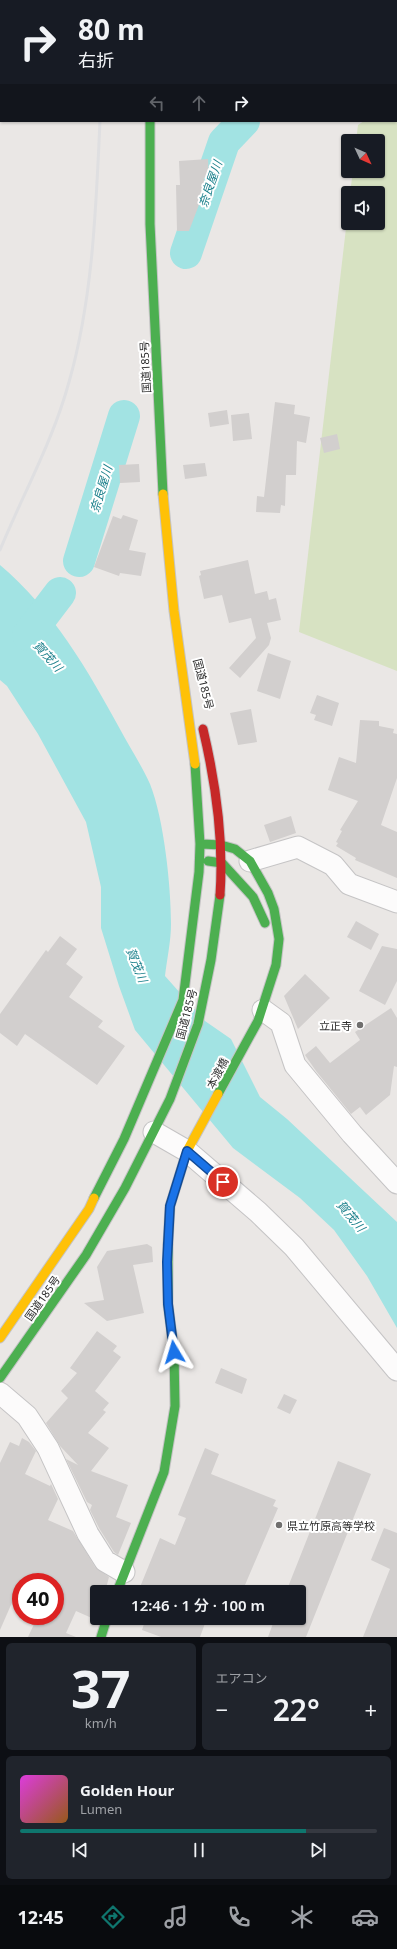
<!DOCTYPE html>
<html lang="ja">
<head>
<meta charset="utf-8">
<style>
	:root { --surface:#171b24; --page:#20242c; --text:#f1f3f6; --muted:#9ea1a6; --line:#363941; --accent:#0f766e }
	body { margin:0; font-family:"Noto Sans","Noto Sans JP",sans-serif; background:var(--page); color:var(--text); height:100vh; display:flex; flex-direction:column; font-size:15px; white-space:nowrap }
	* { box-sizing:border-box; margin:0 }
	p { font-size:13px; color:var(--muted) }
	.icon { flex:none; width:22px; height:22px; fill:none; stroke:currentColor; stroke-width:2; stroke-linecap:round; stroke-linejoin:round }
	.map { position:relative; height:1637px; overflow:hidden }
	.panel { display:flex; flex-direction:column; gap:6px; padding:6px; background:#0d0f14; flex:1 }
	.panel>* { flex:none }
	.hud { position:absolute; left:0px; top:0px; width:397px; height:122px; box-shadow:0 1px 3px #0004; background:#171b24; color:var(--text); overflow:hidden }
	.needle { width:26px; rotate:134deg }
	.fabs { position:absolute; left:341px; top:134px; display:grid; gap:8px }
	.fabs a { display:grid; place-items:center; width:44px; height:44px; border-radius:4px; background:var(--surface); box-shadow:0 1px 3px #0004; font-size:20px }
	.speed { position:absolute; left:12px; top:1573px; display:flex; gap:8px; font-size:20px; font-weight:700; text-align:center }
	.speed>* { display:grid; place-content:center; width:52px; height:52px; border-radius:50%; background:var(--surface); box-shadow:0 1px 3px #0004; line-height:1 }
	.speed .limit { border:6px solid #d22; background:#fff; color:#111 }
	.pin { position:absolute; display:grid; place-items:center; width:34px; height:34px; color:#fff; margin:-17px; border:2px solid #fff; border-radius:50%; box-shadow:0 1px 4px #0007 }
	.me { position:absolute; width:44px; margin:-22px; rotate:353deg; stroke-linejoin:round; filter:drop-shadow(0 0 3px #0008) }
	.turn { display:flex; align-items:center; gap:14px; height:84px; padding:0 12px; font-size:18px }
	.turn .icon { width:52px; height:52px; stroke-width:2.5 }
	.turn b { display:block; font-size:28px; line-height:34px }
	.lanes { display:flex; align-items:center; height:38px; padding:0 12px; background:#0003; justify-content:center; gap:20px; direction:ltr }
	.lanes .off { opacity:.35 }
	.big { font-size:30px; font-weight:600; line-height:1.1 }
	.panel .widget { flex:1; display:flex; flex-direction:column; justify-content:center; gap:6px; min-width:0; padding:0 14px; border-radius:6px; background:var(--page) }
	.panel .dial { align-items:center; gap:0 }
	.dial b { font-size:52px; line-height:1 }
	.song { display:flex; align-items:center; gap:12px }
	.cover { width:48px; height:48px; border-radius:6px; background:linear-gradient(135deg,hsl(300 70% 55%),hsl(30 70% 35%)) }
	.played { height:4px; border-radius:2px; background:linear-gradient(90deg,var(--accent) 80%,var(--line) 80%) }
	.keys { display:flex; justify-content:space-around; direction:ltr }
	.heat { display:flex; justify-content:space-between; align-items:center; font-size:22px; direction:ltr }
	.panel .tiles { flex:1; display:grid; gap:6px; grid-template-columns:1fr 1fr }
	.widget:last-child { grid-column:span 2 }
	.trip { position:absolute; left:90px; top:1585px; width:216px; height:40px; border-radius:4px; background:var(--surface); box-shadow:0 1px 3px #0004; font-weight:600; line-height:40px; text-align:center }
	.tab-bar { display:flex; height:64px; justify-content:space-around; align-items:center; background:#090b0e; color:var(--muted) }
	.tab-bar .icon { width:28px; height:28px }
	.tab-bar .on { color:var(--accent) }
	.tab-bar b { font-size:18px; color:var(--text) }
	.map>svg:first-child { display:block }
	.green { fill:#d7e2c2 }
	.water { fill:#a2e3e3 }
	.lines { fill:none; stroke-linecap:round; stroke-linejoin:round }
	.river { stroke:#a2e3e3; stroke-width:32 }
	.building { fill:#d2cfce }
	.street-casing { stroke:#c5c4c5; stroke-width:23 }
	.fast-casing { stroke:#c5c4c5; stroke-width:11 }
	.slow-casing { stroke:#c5c4c5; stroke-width:11 }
	.jam-casing { stroke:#c5c4c5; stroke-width:11 }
	.street { stroke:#fcfbfb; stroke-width:21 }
	.fast { stroke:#4caf50; stroke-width:9 }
	.slow { stroke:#ffc107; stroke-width:9 }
	.jam { stroke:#c62828; stroke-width:9 }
	.rail { stroke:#dfdfe1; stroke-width:3 }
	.route-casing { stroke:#114b97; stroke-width:10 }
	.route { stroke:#1a73e8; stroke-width:7 }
	.poi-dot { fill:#706f6e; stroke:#fff; stroke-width:1.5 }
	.labels { text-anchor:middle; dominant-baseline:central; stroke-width:4; stroke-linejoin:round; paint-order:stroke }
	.street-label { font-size:11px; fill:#2e2e2e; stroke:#fff }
	.poi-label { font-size:11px; fill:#2e2e2e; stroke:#fff; text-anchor:end }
	.water-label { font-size:12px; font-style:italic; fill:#1d818c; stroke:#fff }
</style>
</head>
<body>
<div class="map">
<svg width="397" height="1637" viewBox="0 0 397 1637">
	<rect width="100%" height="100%" fill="#eae7e5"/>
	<path class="green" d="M 397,99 L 397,671 L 299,632 L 348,211 L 348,223 L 378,223 L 378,193 L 350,193 L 353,171 L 378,171 L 378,141 L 356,141 L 358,125 L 364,121 L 396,121 Z"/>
	<path class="water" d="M 0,565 C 53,610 88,670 121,731 C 130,748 142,766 150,784 C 164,819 171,886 171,924 C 171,941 167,959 165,976 L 205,1021 L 231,1039 L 260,1097 L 287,1119 L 397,1222 L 397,1328 L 367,1276 L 334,1230 L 300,1198 L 233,1148 L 135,1030 L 119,986 L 101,928 L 101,887 L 86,822 L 38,734 L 7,686 L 0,680 Z"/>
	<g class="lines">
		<path class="river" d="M 312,1 L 312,0
			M 186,253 L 224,142 L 244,121
			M 79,561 L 124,416
			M 28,635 L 60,593"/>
	</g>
	<path class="building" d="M 208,159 L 209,178 L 204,178 L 205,189 L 189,231 L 177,231 L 176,185 L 180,185 L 179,161 Z
		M 275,402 L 295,405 L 294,414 L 310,417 L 306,443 L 297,441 L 296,475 L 286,475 L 285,506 L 281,505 L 280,513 L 256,512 L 257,496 L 264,497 Z
		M 227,410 L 229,424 L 210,427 L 208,413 Z
		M 249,413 L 252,439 L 233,441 L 231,415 Z
		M 337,434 L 340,449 L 324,453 L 320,438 Z
		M 205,463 L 207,476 L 185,479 L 183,465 Z
		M 139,464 L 140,482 L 120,483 L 119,465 Z
		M 123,515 L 138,520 L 129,550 L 146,553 L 141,576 L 120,573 L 119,576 L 94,567 L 113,516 L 121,519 Z
		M 248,560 L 255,594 L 267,591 L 269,600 L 276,598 L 281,620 L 267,623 L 271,638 L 269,645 L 240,678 L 229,668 L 256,638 L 251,618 L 229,623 L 222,595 L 204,599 L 199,576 L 201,575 L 200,571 Z
		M 268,653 L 291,661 L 280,699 L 257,691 Z
		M 317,695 L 339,703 L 332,726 L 314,720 L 316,715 L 310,713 Z
		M 251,709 L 257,742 L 238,745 L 230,713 Z
		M 360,720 L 379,721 L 379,726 L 394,729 L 393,733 L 397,734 L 397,778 L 381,825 L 397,832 L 397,878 L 355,860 L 356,858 L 336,846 L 338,843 L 336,842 L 342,831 L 340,830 L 358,801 L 328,790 L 339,757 L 356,763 Z
		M 291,816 L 296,833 L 270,842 L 264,825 Z
		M 356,921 L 379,934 L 371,950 L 347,937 Z
		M 60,936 L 77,949 L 66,964 L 83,977 L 69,997 L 103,1021 L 98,1027 L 125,1046 L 97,1085 L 25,1034 L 17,1046 L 0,1033 L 0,1014 L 46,950 L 48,952 Z
		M 382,946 L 397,949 L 397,981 L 385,1005 L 359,991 Z
		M 305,974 L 330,998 L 298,1029 L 284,996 Z
		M 391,1008 L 397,1018 L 397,1067 L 394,1066 L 390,1095 L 366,1115 L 360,1107 L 351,1114 L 316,1071 L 305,1055 L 316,1046 L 330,1063 L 360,1040 L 355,1032 Z
		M 147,1244 L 152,1247 L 153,1262 L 133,1265 L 144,1313 L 107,1321 L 84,1303 L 104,1300 L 97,1267 L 107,1251 Z
		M 97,1331 L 117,1346 L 113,1351 L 121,1357 L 95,1391 L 109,1403 L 103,1410 L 106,1412 L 88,1433 L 109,1448 L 91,1471 L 128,1485 L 116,1517 L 131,1523 L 118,1555 L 114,1552 L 99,1528 L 90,1510 L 92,1505 L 87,1502 L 66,1459 L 78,1465 L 60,1446 L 46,1423 L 68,1398 L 61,1391 L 77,1373 L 70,1368 Z
		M 221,1368 L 247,1379 L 242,1394 L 215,1383 Z
		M 284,1394 L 297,1400 L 290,1414 L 277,1408 Z
		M 22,1438 L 29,1442 L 36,1451 L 25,1474 L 50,1486 L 51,1484 L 58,1499 L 48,1520 L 73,1531 L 95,1567 L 109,1577 L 105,1592 L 97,1592 L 97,1611 L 94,1619 L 76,1611 L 66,1633 L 76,1637 L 28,1637 L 36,1620 L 44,1623 L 47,1616 L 55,1616 L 55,1582 L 21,1582 L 0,1630 L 0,1463 L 10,1442 L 19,1446 Z
		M 205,1448 L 219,1454 L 211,1474 L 276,1500 L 273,1506 L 278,1508 L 242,1592 L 138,1592 L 160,1538 L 175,1545 L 186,1518 L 178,1515 Z
		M 338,1461 L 371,1474 L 306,1637 L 268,1637 L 275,1618 L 299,1618 L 299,1592 L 286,1592 Z
		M 384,1528 L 397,1533 L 397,1637 L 363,1637 L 390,1569 L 371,1560 Z
		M 146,1618 L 207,1618 L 200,1637 L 161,1637 L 142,1630 Z"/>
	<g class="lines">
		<g class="street-casing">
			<path id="street" d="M 83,0 L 83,1
				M 250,861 L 298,847 L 333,865 L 349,884 L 397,902
				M 263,1010 L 281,1023 L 295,1065 L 352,1134 L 397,1183
				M 154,1132 L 187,1151 L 258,1212 L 294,1247 L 397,1370
				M 0,1393 L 27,1416 L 48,1448 L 88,1534 L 105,1561 L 124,1572"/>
		</g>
		<g class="fast-casing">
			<path id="fast" d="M 150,121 L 150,224 L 163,494
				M 202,844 L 221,845 L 235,849 L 250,861 L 268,893 L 274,909 L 279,939 L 276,965 L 258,1021 L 218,1094
				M 208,861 L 222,863 L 253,897 L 265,923
				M 94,1198 L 124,1139 L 183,1000 L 199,872 L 200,844 L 195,764
				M 0,1378 L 86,1255 L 125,1188 L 170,1099 L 198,1024 L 211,960 L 220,895
				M 117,1592 L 164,1472 L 175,1406 L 174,1352 L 168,1304 L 168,1244
				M 101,1637 L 107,1618"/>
		</g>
		<g class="slow-casing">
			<path id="slow" d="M 156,0 L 156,1
				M 163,494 L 174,611 L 195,764
				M 168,1244 L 170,1206 L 187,1151 L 218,1094
				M 0,1338 L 89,1209 L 94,1198"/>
		</g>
		<g class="jam-casing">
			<path id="jam" d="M 203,729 C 216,784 224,839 220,895"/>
		</g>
		<use href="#street" class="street"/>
		<use href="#fast" class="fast"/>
		<use href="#slow" class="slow"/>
		<use href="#jam" class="jam"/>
		<path class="rail" d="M 101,0 L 101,1
			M 0,550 C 23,494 53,441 69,382 C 93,298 96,208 100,121"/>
	</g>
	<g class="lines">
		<g class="route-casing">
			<path id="route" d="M 174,1352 L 168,1304 L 167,1262 L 170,1206 L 187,1151 L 223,1182"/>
		</g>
		<use href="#route" class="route"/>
	</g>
	<g class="poi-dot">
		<circle cx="360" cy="1025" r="4"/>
		<circle cx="279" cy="1525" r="4"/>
	</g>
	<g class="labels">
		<g class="street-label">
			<text transform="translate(145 367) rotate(-93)">国道185号</text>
			<text transform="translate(204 684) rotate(76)">国道185号</text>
			<text transform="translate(186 1014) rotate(-75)">国道185号</text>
			<text transform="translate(217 1073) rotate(-62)">本渡橋</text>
			<text transform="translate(42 1298) rotate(-55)">国道185号</text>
		</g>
		<g class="poi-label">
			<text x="352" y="1025">立正寺</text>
			<text x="287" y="1525" text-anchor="start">県立竹原高等学校</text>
		</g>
		<g class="water-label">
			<text transform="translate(210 184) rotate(-71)">奈良屋川</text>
			<text transform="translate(101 489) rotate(-73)">奈良屋川</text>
			<text transform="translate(48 656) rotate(48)">賀茂川</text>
			<text transform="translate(137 965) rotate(68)">賀茂川</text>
			<text transform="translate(351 1216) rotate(50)">賀茂川</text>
		</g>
	</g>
</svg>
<div class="fabs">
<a><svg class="needle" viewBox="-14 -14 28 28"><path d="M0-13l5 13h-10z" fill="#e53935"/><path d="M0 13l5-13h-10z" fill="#9ea1a6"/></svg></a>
<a><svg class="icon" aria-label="sound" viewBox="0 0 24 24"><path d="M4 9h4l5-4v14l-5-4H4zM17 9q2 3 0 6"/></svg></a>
</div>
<div class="speed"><div class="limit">40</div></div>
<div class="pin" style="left:223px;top:1182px;background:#d93025"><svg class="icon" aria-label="arrive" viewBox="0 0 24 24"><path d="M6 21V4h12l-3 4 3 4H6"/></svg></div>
<svg class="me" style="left:174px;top:1352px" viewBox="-20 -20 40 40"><path d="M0-17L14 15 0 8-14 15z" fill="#1a73e8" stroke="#fff" stroke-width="4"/></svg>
<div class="trip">12:46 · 1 分 · 100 m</div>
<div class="hud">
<div class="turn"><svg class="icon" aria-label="right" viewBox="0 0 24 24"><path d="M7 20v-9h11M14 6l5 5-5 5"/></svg><div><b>80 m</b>右折</div></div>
<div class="lanes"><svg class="icon off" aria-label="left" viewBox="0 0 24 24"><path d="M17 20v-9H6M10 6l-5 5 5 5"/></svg><svg class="icon off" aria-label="ahead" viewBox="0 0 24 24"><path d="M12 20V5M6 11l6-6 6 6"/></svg><svg class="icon" aria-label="right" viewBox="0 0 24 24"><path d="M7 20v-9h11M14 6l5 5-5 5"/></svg></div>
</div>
</div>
<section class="panel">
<div class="tiles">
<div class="widget dial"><b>37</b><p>km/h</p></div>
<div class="widget"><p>エアコン</p>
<div class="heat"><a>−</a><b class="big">22°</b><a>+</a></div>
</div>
<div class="widget">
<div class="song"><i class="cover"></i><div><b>Golden Hour</b><p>Lumen</p></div></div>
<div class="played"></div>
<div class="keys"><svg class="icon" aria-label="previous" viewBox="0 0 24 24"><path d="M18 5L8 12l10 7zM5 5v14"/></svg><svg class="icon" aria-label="pause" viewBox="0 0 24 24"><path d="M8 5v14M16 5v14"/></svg><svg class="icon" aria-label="next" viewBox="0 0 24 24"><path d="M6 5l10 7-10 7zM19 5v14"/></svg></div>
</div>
</div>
</section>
<nav class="tab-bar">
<b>12:45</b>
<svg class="icon on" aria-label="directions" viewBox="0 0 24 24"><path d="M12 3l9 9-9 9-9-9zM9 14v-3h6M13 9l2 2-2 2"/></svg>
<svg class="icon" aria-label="music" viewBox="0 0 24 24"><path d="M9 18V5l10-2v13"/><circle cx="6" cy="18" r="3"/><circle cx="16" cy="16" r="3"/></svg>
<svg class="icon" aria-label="phone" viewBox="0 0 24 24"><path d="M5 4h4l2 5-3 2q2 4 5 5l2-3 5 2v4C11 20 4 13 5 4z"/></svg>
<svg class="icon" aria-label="climate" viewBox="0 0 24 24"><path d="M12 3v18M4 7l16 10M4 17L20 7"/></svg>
<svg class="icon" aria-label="car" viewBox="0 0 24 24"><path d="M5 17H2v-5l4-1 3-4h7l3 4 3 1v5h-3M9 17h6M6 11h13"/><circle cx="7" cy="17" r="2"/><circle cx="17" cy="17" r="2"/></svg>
</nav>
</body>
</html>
